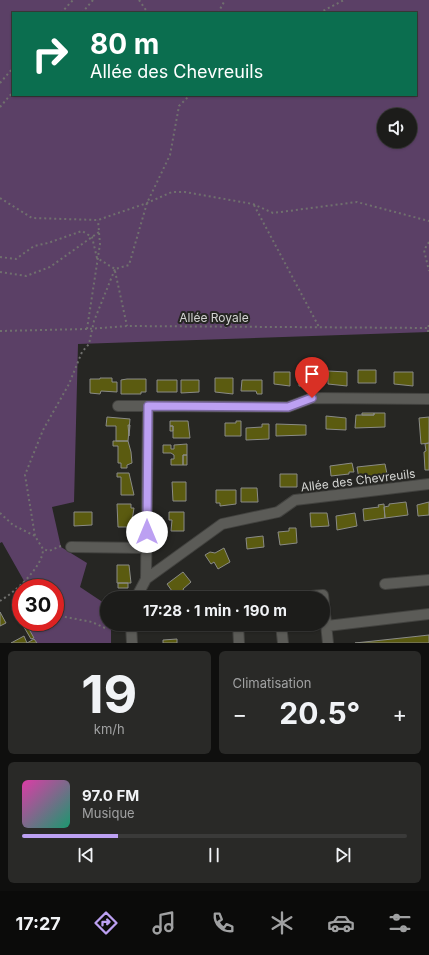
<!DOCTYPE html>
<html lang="fr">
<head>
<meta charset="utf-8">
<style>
	:root { --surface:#1c1c1a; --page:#292927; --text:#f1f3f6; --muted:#a0a1a2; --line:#3a3a39; --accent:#bca0f2 }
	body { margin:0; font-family:Inter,sans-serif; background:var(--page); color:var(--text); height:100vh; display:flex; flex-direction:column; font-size:15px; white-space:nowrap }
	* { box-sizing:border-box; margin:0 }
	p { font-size:13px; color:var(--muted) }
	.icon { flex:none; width:22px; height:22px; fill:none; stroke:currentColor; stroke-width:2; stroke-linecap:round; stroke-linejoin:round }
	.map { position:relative; height:643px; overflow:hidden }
	.sheet { display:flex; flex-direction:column; gap:8px; padding:8px; background:#0f0f0e; flex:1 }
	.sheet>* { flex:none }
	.guide { position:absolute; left:12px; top:12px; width:405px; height:84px; border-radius:0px; box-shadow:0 1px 3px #0004,0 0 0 1px var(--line); background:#0b6e4f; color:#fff; overflow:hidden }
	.controls { position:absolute; left:377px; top:108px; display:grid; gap:8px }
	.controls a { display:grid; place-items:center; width:40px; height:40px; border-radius:50%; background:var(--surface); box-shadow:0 1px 3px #0004,0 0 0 1px var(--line); font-size:20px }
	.speed { position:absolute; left:12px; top:579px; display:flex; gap:8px; font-size:20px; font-weight:700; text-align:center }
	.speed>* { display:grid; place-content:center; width:52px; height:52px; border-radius:50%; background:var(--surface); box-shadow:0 1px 3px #0004,0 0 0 1px var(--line); line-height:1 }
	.speed .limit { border:6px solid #d22; background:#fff; color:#111 }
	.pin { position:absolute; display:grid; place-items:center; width:34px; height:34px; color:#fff; margin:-41px -17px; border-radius:50% 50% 50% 0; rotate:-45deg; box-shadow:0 0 4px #0007 }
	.pin .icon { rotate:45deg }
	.me { position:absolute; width:44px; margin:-22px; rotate:0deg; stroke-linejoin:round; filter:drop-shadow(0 0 3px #0008) }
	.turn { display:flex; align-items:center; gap:14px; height:84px; padding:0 12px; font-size:18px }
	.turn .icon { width:52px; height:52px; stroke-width:2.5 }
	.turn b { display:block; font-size:28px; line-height:34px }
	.big { font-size:30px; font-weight:700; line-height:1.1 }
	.sheet .card { flex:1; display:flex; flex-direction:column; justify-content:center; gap:6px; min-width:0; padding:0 14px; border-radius:6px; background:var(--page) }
	.sheet .dial { align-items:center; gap:0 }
	.dial b { font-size:52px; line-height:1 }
	.song { display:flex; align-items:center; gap:12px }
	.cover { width:48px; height:48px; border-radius:6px; background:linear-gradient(135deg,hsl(320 70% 55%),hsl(160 70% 35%)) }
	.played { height:4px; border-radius:2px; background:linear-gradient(90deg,var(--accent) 25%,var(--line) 25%) }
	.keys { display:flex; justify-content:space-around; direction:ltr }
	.heat { display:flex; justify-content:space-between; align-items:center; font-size:22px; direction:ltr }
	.sheet .tiles { flex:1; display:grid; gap:8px; grid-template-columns:1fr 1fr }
	.card:last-child { grid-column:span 2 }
	.trip { position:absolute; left:100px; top:591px; width:230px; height:40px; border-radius:20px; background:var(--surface); box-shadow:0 1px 3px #0004,0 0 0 1px var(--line); font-weight:700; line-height:40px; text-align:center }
	.tab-bar { display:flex; height:64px; justify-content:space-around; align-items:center; background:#0b0b0a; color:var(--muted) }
	.tab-bar .icon { width:28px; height:28px }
	.tab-bar .current { color:var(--accent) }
	.tab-bar b { font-size:18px; color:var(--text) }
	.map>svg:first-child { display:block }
	.green { fill:#5b4066; fill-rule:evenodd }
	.building { fill:#5b5b10; stroke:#8a8b87 }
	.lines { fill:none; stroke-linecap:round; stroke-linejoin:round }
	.minor-casing { stroke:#42423f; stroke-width:12 }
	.path { stroke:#70706e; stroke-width:2; stroke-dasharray:2 3; stroke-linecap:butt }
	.minor { stroke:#5b5b57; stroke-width:10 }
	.route-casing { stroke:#7a689d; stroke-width:10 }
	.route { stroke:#bca0f2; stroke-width:7 }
	.labels { text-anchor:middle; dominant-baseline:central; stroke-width:4; stroke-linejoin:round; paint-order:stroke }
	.street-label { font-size:12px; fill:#d3d4d2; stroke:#262623 }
</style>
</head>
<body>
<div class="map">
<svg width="429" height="643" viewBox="0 0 429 643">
	<rect width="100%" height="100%" fill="#262623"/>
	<path class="green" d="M 0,0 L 429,0 L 429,332 L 78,344 L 74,502 L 52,507 L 61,547 L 87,563 L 80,587 L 107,605 L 107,624 L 111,624 L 111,643 L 36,643 L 24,622 L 55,622 L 55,588 L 28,588 L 2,542 L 0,543 ZM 13,13 L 416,13 L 416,95 L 13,95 ZM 384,115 L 410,115 L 410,141 L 384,141 Z
		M 21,596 L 21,617 L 12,601 Z"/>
	<path class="building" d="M 358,370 L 376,370 L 376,383 L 358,383 Z
		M 328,371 L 347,372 L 347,386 L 328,384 Z
		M 274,372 L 290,372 L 290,386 L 274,384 Z
		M 299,372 L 317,372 L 317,383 L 311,384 L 311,386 L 299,386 Z
		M 394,372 L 413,372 L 413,386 L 394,384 Z
		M 100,378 L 112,378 L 112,382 L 117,382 L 117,392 L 101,391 L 100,394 L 90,393 L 90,379 L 100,379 Z
		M 215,378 L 233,378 L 233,394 L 215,392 Z
		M 127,379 L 146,379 L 146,392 L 141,392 L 141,394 L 121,394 L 121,380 Z
		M 157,380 L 177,380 L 177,392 L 157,392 Z
		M 181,380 L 199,380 L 199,392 L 181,393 Z
		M 242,380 L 262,380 L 262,394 L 257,394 L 256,391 L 241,391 Z
		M 362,413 L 374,413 L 374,415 L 362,415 Z
		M 374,413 L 385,413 L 385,427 L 355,428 L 356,415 L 374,415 Z
		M 326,416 L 346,418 L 346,430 L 326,429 Z
		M 107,417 L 130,419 L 128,441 L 116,441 L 116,426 L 106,426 Z
		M 429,417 L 429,443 L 421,444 L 419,418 Z
		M 170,421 L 188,421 L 190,438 L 173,438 L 173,426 L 170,426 Z
		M 236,421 L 241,421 L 241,436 L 225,436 L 225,423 L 236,423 Z
		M 262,424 L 269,424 L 269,439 L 246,440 L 246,428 L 262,427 Z
		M 276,424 L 306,425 L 306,435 L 276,436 Z
		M 128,425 L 130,425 L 129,436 Z
		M 170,426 L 173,426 L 173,431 L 170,431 Z
		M 113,441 L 128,441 L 131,452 L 132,463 L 127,465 L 127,468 L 121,468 L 121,463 L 118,463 L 118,446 L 113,446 Z
		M 429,443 L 429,470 L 425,470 L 424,452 L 426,451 L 425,444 Z
		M 187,444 L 187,455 L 183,455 L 183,465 L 171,465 L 171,459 L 174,459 L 174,455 L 171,453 L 163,453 L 163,445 L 171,445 L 171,449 L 174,449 L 174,445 Z
		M 183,455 L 187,455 L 187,465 L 183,465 Z
		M 352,463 L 354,472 L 349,472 L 349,474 L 331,476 L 330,466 Z
		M 385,464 L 387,474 L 359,479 L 357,467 Z
		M 117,473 L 129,473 L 134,495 L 121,495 L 121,477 L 117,477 Z
		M 280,474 L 297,474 L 297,487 L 280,487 Z
		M 172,482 L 186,482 L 186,501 L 173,501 Z
		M 241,488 L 257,488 L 258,502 L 241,502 Z
		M 216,490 L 236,490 L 236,504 L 220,506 L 220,503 L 216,503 Z
		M 406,502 L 408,515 L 385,518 L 384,507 L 389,506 L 389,504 Z
		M 429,502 L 429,515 L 418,516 L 417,505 Z
		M 117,504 L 131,504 L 131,508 L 134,508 L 131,527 L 118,527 Z
		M 384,504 L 385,518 L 364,521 L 363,509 L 379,507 L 378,505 Z
		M 74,512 L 92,512 L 92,525 L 74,526 Z
		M 169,512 L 184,512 L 184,531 L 171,531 L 172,520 L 169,520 Z
		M 310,513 L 327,513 L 329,526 L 311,527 Z
		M 355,513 L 357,526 L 337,530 L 336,516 Z
		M 289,528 L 296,528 L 297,543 L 280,545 L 278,532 L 289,531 Z
		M 263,536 L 264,547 L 247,549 L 246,538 Z
		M 224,548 L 230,562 L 218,569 L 214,562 L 211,564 L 205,555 L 210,552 L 215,553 Z
		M 117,565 L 129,565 L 131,583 L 117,583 Z
		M 183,572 L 191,582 L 183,589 L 185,593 L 177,598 L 167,584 Z
		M 118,583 L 128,583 L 128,588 L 118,588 Z
		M 0,612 L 6,623 L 0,626 Z
		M 21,622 L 25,622 L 34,638 L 31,639 Z
		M 429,635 L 429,643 L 355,643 L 411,637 Z
		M 24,636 L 27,643 L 11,643 Z
		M 34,639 L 37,643 L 27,643 Z
		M 177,639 L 177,643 L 163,643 L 163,640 Z"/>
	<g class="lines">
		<g class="minor-casing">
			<path id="minor" d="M 118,406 L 148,406
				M 71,547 L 146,548
				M 146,579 L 148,406 L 288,407 L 312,398 L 429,399
				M 385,584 L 429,580
				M 136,598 L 146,579 L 222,524 L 278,512 L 295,500 L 429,484
				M 287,598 L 323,595 L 328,643
				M 131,624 L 132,643
				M 238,624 L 239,643
				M 281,624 L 283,643
				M 327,626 L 429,614"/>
		</g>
		<path class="path" d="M 139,0 L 148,13
			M 61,13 L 73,0
			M 82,13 L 93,0
			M 218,13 L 225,0
			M 319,13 L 344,0
			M 0,83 L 13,68
			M 0,107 L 13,92
			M 0,198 L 32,218 L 98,220 L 147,203 L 172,192 L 185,192 L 253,204 L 273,213 L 357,202 L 429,221
			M 254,205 L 319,327
			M 429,242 L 424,250 L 429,271
			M 0,257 L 16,259 L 34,246 L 48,243 L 82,231 L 92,237 L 97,258 L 115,269 L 129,265 L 147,203 L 170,155 L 179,106 L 190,95
			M 115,271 L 127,326
			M 0,272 L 26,276 L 50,267 L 99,232
			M 87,329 L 100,244 L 98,220
			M 0,331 L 87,329 L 127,326 L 429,328
			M 428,332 L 429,322
			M 0,513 L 13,525 L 35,536
			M 61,546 L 49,551 L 43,549 L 35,536 L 25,475 L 43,430 L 69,384 L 82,352 L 89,344 L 94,321 L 115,269
			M 23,582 L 28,588
			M 0,601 C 15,592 42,568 43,550
			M 55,615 L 92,622 L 105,628"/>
		<use href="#minor" class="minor"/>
	</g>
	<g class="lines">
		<g class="route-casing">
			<path id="route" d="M 147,532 L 148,406 L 288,407 L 312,398"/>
		</g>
		<use href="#route" class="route"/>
	</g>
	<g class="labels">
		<g class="street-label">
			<text x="214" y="317">Allée Royale</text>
			<text transform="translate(358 480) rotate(-7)">Allée des Chevreuils</text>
		</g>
	</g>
</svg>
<div class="controls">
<a><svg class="icon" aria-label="sound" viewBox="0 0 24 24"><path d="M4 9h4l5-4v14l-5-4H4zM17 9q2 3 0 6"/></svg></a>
</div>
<div class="speed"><div class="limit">30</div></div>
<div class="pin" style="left:312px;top:398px;background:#d93025"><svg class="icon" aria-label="arrive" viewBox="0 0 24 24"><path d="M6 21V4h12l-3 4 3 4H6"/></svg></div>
<svg class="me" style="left:147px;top:532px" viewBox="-20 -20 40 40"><circle r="19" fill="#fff"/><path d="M0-13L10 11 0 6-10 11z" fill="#bca0f2"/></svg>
<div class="trip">17:28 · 1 min · 190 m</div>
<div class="guide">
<div class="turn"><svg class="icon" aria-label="right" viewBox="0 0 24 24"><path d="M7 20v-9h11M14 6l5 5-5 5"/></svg><div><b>80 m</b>Allée des Chevreuils</div></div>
</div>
</div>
<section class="sheet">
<div class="tiles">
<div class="card dial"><b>19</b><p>km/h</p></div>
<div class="card"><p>Climatisation</p>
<div class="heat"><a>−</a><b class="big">20.5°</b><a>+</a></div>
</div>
<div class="card">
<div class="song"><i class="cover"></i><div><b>97.0 FM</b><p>Musique</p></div></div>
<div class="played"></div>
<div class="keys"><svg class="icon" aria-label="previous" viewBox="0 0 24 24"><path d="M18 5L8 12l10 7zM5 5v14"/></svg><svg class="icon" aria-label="pause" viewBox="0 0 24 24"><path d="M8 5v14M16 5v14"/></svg><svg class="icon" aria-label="next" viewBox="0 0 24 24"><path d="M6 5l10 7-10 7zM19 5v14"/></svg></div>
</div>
</div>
</section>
<nav class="tab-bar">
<b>17:27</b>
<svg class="icon current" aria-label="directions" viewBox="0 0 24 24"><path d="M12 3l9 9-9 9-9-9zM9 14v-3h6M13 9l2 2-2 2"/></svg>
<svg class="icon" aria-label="music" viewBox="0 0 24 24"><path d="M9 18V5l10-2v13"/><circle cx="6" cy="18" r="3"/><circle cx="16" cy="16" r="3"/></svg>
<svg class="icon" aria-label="phone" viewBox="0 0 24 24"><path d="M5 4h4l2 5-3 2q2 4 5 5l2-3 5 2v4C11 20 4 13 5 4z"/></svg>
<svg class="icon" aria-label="climate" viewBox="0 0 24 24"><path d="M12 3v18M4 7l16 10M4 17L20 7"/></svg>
<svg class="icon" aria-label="car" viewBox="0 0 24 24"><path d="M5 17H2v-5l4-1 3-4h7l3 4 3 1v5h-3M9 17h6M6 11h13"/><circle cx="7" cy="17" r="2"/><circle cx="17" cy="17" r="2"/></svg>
<svg class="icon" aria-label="filters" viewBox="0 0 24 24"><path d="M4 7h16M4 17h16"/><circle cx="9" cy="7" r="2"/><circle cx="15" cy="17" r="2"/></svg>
</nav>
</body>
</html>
